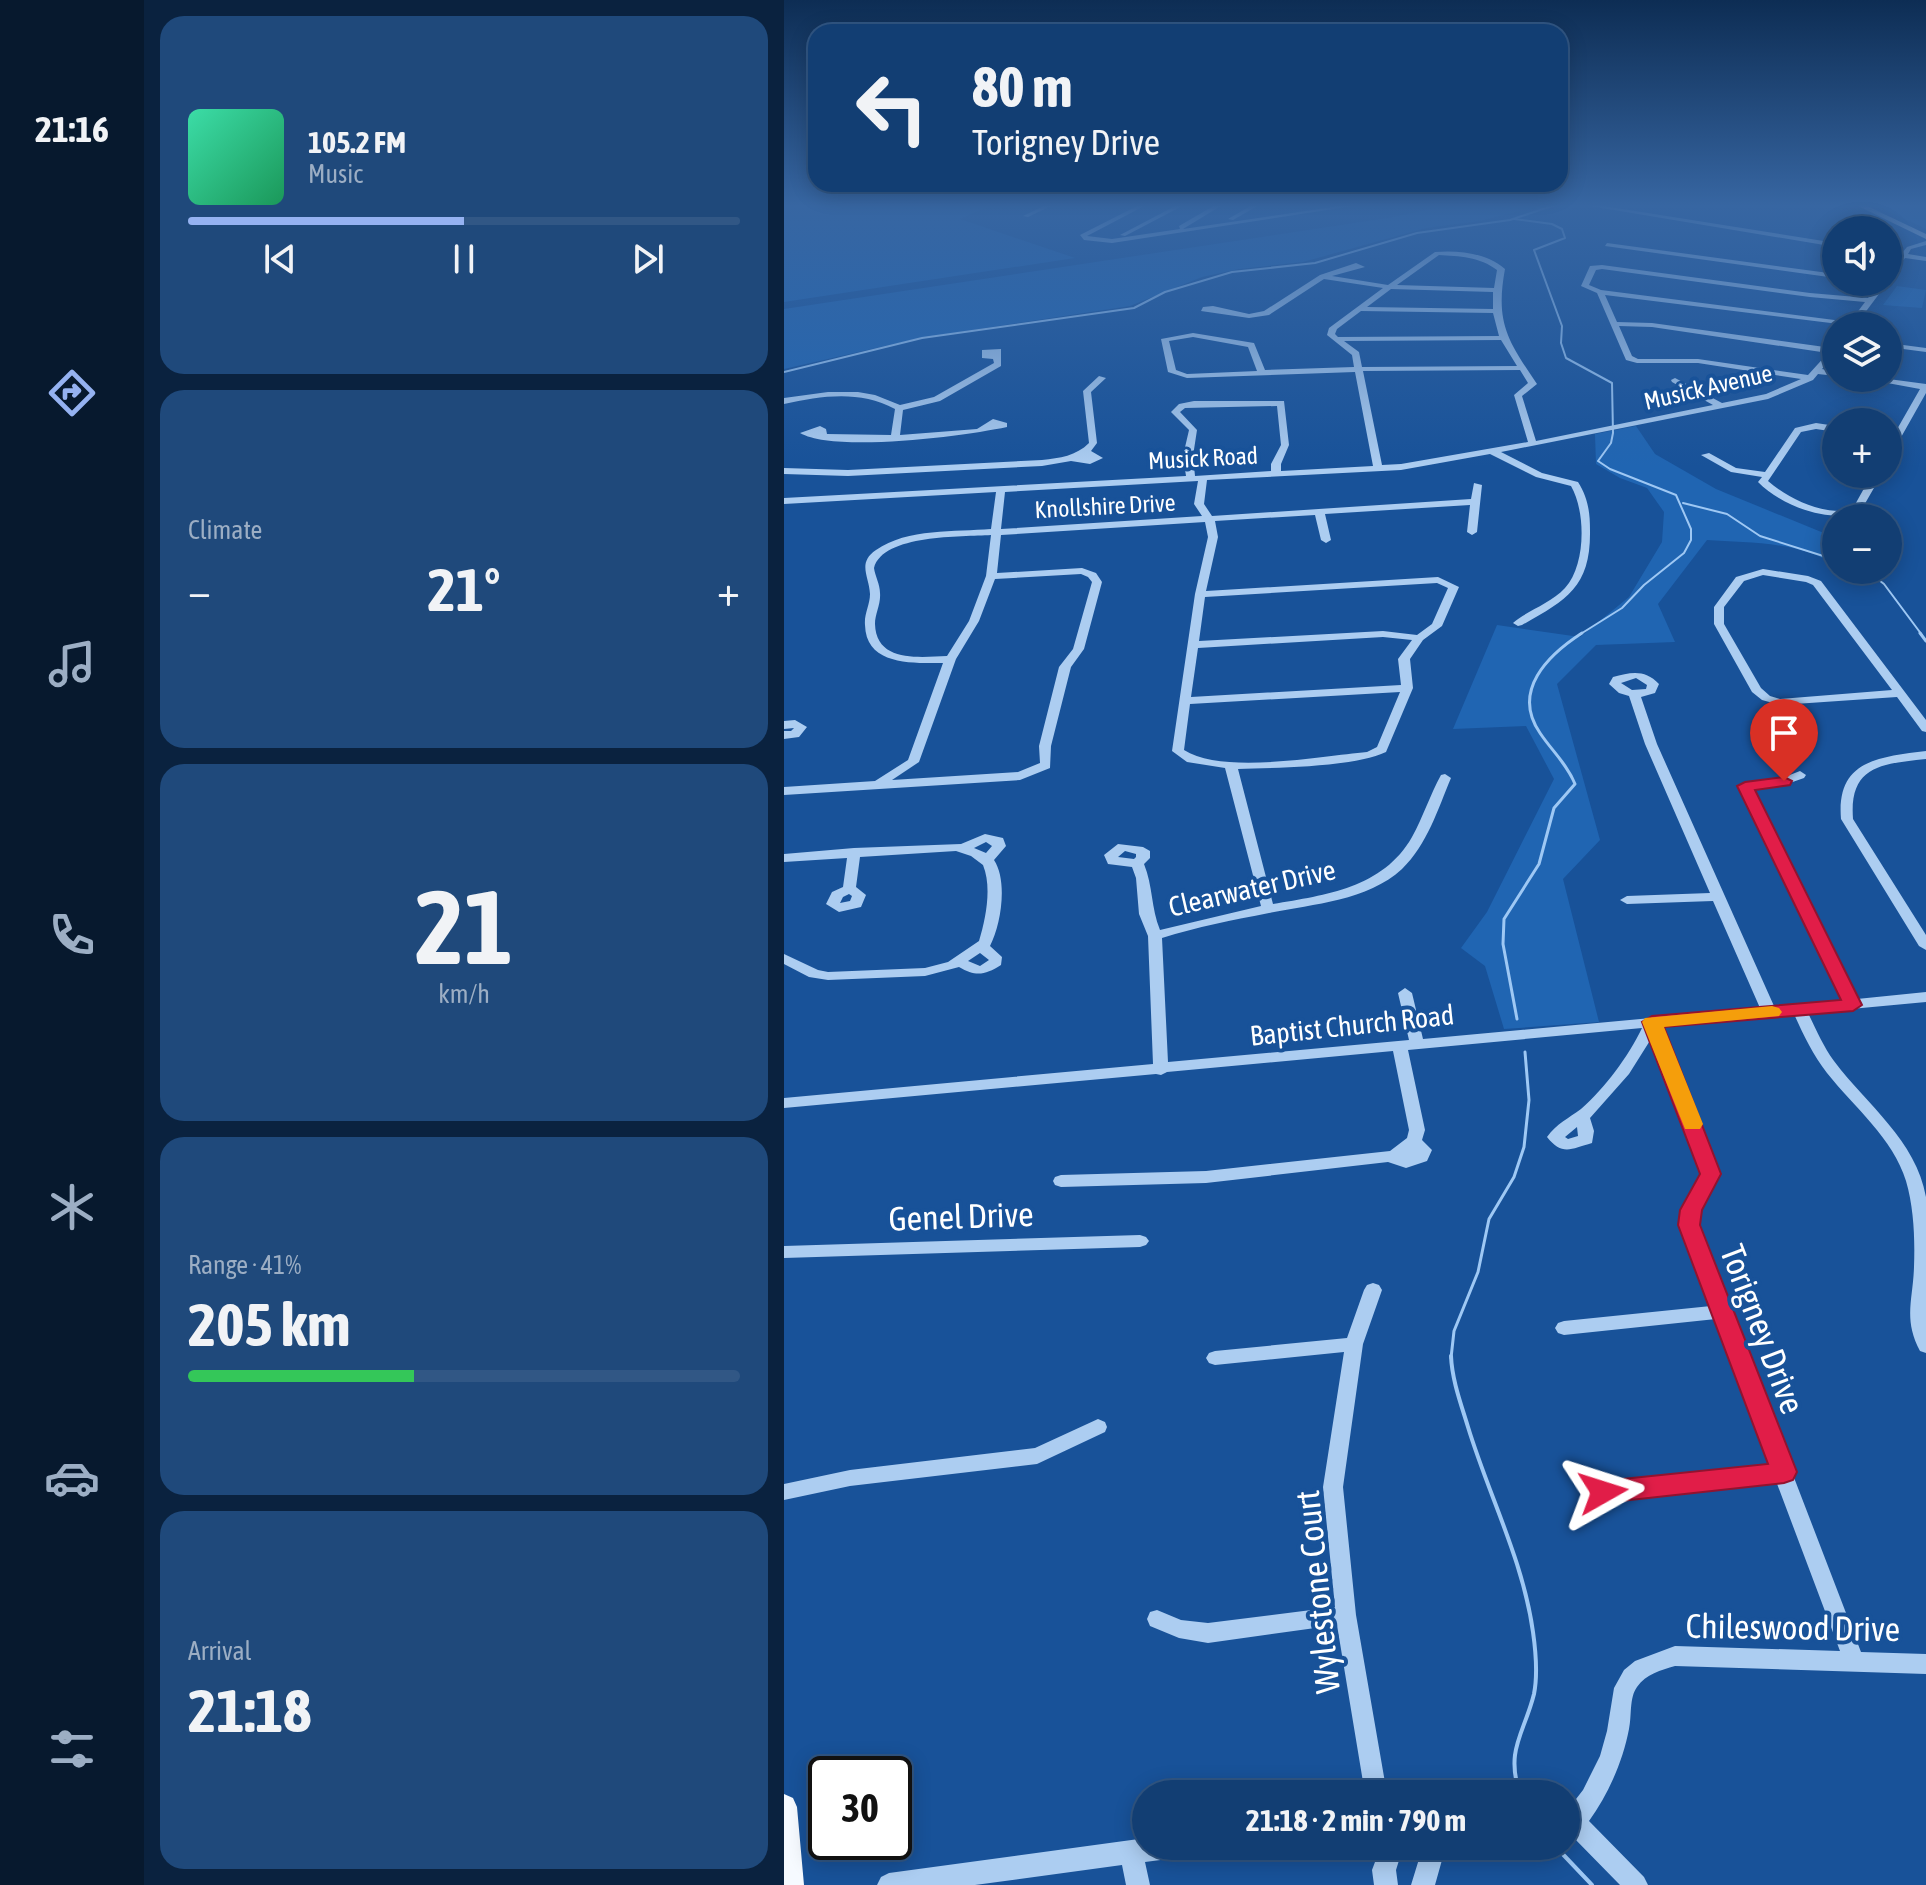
<!DOCTYPE html>
<html lang="en">
<head>
<meta charset="utf-8">
<style>
	:root { --surface:#123e73; --page:#1f497b; --text:#f1f3f6; --muted:#9caec4; --line:#315785; --accent:#95b2f1 }
	body { margin:0; font-family:"Asap Condensed",sans-serif; background:var(--page); color:var(--text); height:100vh; display:flex; flex-direction:column; font-size:30px; white-space:nowrap }
	* { box-sizing:border-box; margin:0 }
	p { font-size:26px; color:var(--muted) }
	.icon { flex:none; width:44px; height:44px; fill:none; stroke:currentColor; stroke-width:2; stroke-linecap:round; stroke-linejoin:round }
	.map { position:relative; flex:1; overflow:hidden }
	.details { display:flex; flex-direction:column; gap:16px; padding:16px; background:#0a223f; width:640px }
	.details>* { flex:none }
	.guide { position:absolute; left:24px; top:24px; width:760px; height:168px; border-radius:24px; box-shadow:0 4px 20px #0003,0 0 0 2px var(--line); background:#123e73; color:var(--text); overflow:hidden }
	.buttons { position:absolute; left:1038px; top:216px; display:grid; gap:16px }
	.buttons a { display:grid; place-items:center; width:80px; height:80px; border-radius:50%; background:var(--surface); box-shadow:0 4px 20px #0003,0 0 0 2px var(--line); font-size:40px }
	.speed { position:absolute; left:24px; top:1756px; display:flex; gap:16px; font-size:40px; font-weight:700; text-align:center }
	.speed>* { display:grid; place-content:center; width:104px; height:104px; border-radius:50%; background:var(--surface); box-shadow:0 4px 20px #0003,0 0 0 2px var(--line); line-height:1 }
	.speed .limit { border:4px solid #111; border-radius:12px; background:#fff; color:#111 }
	.pin { position:absolute; display:grid; place-items:center; width:68px; height:68px; color:#fff; margin:-82px -34px; border-radius:50% 50% 50% 0; rotate:-45deg; box-shadow:0 0 8px #0007 }
	.pin .icon { rotate:45deg }
	.me { position:absolute; width:88px; margin:-44px; rotate:84deg; stroke-linejoin:round; filter:drop-shadow(0 0 6px #0008) }
	.turn { display:flex; align-items:center; gap:28px; height:168px; padding:0 32px; font-size:36px }
	.turn .icon { width:104px; height:104px; stroke-width:2.5 }
	.turn b { display:block; font-size:56px; line-height:68px }
	.big { font-size:60px; font-weight:700; line-height:1.1 }
	.details .card { flex:1; display:flex; flex-direction:column; justify-content:center; gap:12px; min-width:0; padding:0 28px; border-radius:24px; background:var(--page) }
	.details .dial { align-items:center; gap:0 }
	.dial b { font-size:104px; line-height:1 }
	.song { display:flex; align-items:center; gap:24px }
	.cover { width:96px; height:96px; border-radius:12px; background:linear-gradient(135deg,hsl(160 70% 55%),hsl(150 70% 35%)) }
	.played { height:8px; border-radius:4px; background:linear-gradient(90deg,var(--accent) 50%,var(--line) 50%) }
	.keys { display:flex; justify-content:space-around; direction:ltr }
	.heat { display:flex; justify-content:space-between; align-items:center; font-size:44px; direction:ltr }
	.charge { height:12px; border-radius:6px; background:linear-gradient(90deg,#34c759 41%,var(--line) 0) }
	.trip { position:absolute; left:348px; top:1780px; width:448px; height:80px; border-radius:40px; background:var(--surface); box-shadow:0 4px 20px #0003,0 0 0 2px var(--line); font-weight:700; line-height:80px; text-align:center }
	main { display:flex; flex:1; min-height:0 }
	.tab-bar { display:flex; flex-direction:column; width:144px; justify-content:space-around; align-items:center; background:#07192e; color:var(--muted) }
	.tab-bar .icon { width:56px; height:56px }
	.tab-bar .selected { color:var(--accent) }
	.tab-bar b { font-size:36px; color:var(--text) }
	.map>svg:first-child { display:block }
	.green { fill:#2065b2 }
	.lines { fill:none; stroke-linecap:round; stroke-linejoin:round }
	.stream-far2 { stroke:#9ec8f4; stroke-width:2 }
	.stream-far1 { stroke:#9ec8f4; stroke-width:3 }
	.stream { stroke:#9ec8f4; stroke-width:4 }
	.minor { fill:#accdf1; fill-rule:evenodd }
	.major { fill:#f6faff; fill-rule:evenodd }
	.route { fill:#e11d48; stroke:#92132f; stroke-width:2 }
	.slow { fill:#f59e0b }
	.labels { text-anchor:middle; dominant-baseline:central; stroke-width:8; stroke-linejoin:round; paint-order:stroke }
	.far-street-label { font-size:24px; fill:#fff; stroke:#185299 }
	.street-label { font-size:28px; fill:#fff; stroke:#185299 }
	.near-street-label { font-size:34px; fill:#fff; stroke:#185299 }
</style>
</head>
<body>
<main>
<nav class="tab-bar">
<b>21:16</b>
<svg class="icon selected" aria-label="directions" viewBox="0 0 24 24"><path d="M12 3l9 9-9 9-9-9zM9 14v-3h6M13 9l2 2-2 2"/></svg>
<svg class="icon" aria-label="music" viewBox="0 0 24 24"><path d="M9 18V5l10-2v13"/><circle cx="6" cy="18" r="3"/><circle cx="16" cy="16" r="3"/></svg>
<svg class="icon" aria-label="phone" viewBox="0 0 24 24"><path d="M5 4h4l2 5-3 2q2 4 5 5l2-3 5 2v4C11 20 4 13 5 4z"/></svg>
<svg class="icon" aria-label="climate" viewBox="0 0 24 24"><path d="M12 3v18M4 7l16 10M4 17L20 7"/></svg>
<svg class="icon" aria-label="car" viewBox="0 0 24 24"><path d="M5 17H2v-5l4-1 3-4h7l3 4 3 1v5h-3M9 17h6M6 11h13"/><circle cx="7" cy="17" r="2"/><circle cx="17" cy="17" r="2"/></svg>
<svg class="icon" aria-label="filters" viewBox="0 0 24 24"><path d="M4 7h16M4 17h16"/><circle cx="9" cy="7" r="2"/><circle cx="15" cy="17" r="2"/></svg>
</nav>
<section class="details">
<div class="card">
<div class="song"><i class="cover"></i><div><b>105.2 FM</b><p>Music</p></div></div>
<div class="played"></div>
<div class="keys"><svg class="icon" aria-label="previous" viewBox="0 0 24 24"><path d="M18 5L8 12l10 7zM5 5v14"/></svg><svg class="icon" aria-label="pause" viewBox="0 0 24 24"><path d="M8 5v14M16 5v14"/></svg><svg class="icon" aria-label="next" viewBox="0 0 24 24"><path d="M6 5l10 7-10 7zM19 5v14"/></svg></div>
</div>
<div class="card"><p>Climate</p>
<div class="heat"><a>−</a><b class="big">21°</b><a>+</a></div>
</div>
<div class="card dial"><b>21</b><p>km/h</p></div>
<div class="card"><p>Range · 41%</p><b class="big">205 km</b><div class="charge"></div></div>
<div class="card"><p>Arrival</p><b class="big">21:18</b></div>
</section>
<div class="map">
<svg width="1142" height="1885" viewBox="0 0 1142 1885">
	<rect width="100%" height="100%" fill="#185299"/>
	<path class="green" d="M 0,204 L 192,204 L 203,207 L 176,219 L 291,258 L 0,302 Z
		M 670,204 L 763,204 L 696,221 L 642,228 L 519,262 L 455,269 L 418,277 L 346,306 L 136,338 L 0,369 L 0,309 L 610,217 Z
		M 1090,204 L 1142,204 L 1142,229 Z
		M 1113,286 L 1142,290 L 1138,308 L 1099,305 Z
		M 852,426 L 871,454 L 932,489 L 1052,538 L 1052,566 C 1017,541 964,543 923,540 L 874,604 L 891,642 L 812,645 L 773,684 L 816,840 L 779,879 L 815,1022 L 720,1029 L 701,966 L 677,948 L 703,912 L 770,779 L 742,726 L 669,729 L 713,625 L 796,637 L 845,597 L 878,542 L 880,512 L 863,488 L 836,478 L 812,464 L 811,434 Z"/>
	<g class="lines">
		<path class="stream-far2" d="M 730,219 L 768,224 L 778,229 L 781,238 L 750,250 L 778,326 L 777,343 L 782,358 L 828,383 L 829,433 L 827,443 L 814,461 L 826,469 L 892,495 L 907,529 L 907,540 L 900,553 L 860,585 L 838,608 L 795,635
			M 0,372 L 138,338 L 350,308 L 381,292 L 448,272 L 531,263 L 633,233 L 726,220 L 774,204
			M 899,503 L 943,514 L 976,536 L 1052,560
			M 1082,570 L 1100,584 L 1138,635"/>
		<path class="stream-far1" d="M 1136,633 L 1142,641
			M 733,1019 L 719,944 L 720,919 L 755,864 L 770,808 L 791,784 C 783,764 768,751 756,733 C 727,691 764,655 798,633
			M 667,1358 L 670,1331 L 694,1272 L 705,1219 L 730,1177 L 740,1147 L 745,1100 L 741,1052"/>
		<path class="stream" d="M 667,1356 C 668,1380 677,1404 684,1427 C 705,1496 739,1560 749,1632 C 752,1653 754,1674 750,1694 C 740,1734 721,1750 736,1794
			M 771,1846 L 808,1885"/>
		<path class="minor" d="M 264,204 L 271,204 L 244,217 L 239,216 Z
			M 357,204 L 364,204 L 303,236 L 328,239 L 396,229 L 395,226 L 433,204 L 440,204 L 399,229 L 569,204 L 582,204 L 328,243 L 300,240 L 296,235 Z
			M 395,204 L 402,204 L 341,236 L 336,235 Z
			M 470,204 L 477,204 L 449,220 L 444,219 Z
			M 794,204 L 807,204 L 1052,243 L 1052,247 Z
			M 1142,241 L 1142,245 L 1127,249 L 1124,254 L 1142,257 L 1142,261 L 1121,258 L 1104,279 L 1104,272 L 1115,257 L 1104,255 L 1104,251 L 1118,253 L 1123,247 Z
			M 823,243 L 1052,274 L 1052,278 L 821,246 Z
			M 651,252 C 674,250 703,253 721,269 C 711,323 724,341 753,384 L 738,396 L 752,441 L 929,405 L 888,382 L 887,380 L 891,378 L 938,403 L 982,394 L 1017,379 L 914,363 L 853,363 L 842,360 L 813,293 L 797,286 L 806,266 L 818,265 L 1026,293 L 1084,298 L 1096,282 L 1104,282 L 1071,326 L 821,295 L 833,322 L 868,323 L 1048,348 L 1052,346 L 1052,353 L 1038,369 L 1052,372 L 1052,376 L 1034,374 L 1029,380 L 984,399 L 717,452 L 758,473 L 794,482 C 804,498 806,512 806,530 C 807,587 783,600 738,625 L 734,626 L 729,623 C 744,610 766,604 781,588 C 802,565 802,512 787,486 L 752,477 L 706,454 L 617,470 L 423,480 L 420,504 L 428,516 L 687,499 L 690,483 L 698,485 L 693,532 L 688,535 L 683,532 L 686,505 L 541,514 L 547,540 L 542,543 L 537,540 L 531,515 L 431,521 L 434,537 L 422,591 L 654,577 L 675,587 L 658,626 L 639,640 L 626,659 L 629,688 L 602,752 C 571,767 491,768 454,769 L 489,904 C 542,895 599,888 628,837 C 639,817 646,795 657,775 L 661,774 L 667,778 C 654,809 643,845 618,869 C 583,901 529,904 485,913 C 449,920 413,927 378,938 L 384,1062 L 625,1040 L 614,993 L 621,988 L 628,993 L 639,1039 L 976,1008 L 929,901 L 843,904 L 836,900 L 843,896 L 926,893 L 861,744 L 845,696 L 835,693 L 825,684 L 829,677 C 847,672 861,669 875,684 L 871,693 L 857,697 L 873,744 L 990,1006 L 1059,1000 L 955,786 L 961,782 L 998,778 L 1016,771 L 1022,775 L 1020,778 L 1000,785 L 969,789 L 1073,999 L 1142,992 L 1142,1002 L 1024,1013 C 1032,1029 1039,1046 1050,1061 C 1083,1105 1132,1140 1142,1197 L 1142,1353 L 1136,1351 C 1119,1319 1129,1300 1130,1267 C 1131,1240 1130,1208 1122,1181 C 1109,1138 1070,1107 1043,1073 C 1029,1055 1019,1034 1010,1014 L 877,1026 L 934,1174 L 915,1210 L 913,1225 L 1077,1652 L 1142,1654 L 1142,1674 L 891,1666 C 877,1670 862,1674 853,1687 C 845,1698 848,1716 845,1729 C 839,1761 824,1795 805,1821 L 860,1877 L 864,1885 L 836,1885 L 788,1836 L 782,1838 L 782,1812 L 799,1790 L 816,1756 L 823,1731 L 830,1688 L 840,1670 L 851,1661 L 891,1646 L 1056,1651 L 992,1481 L 819,1500 L 812,1498 L 809,1492 L 812,1486 L 819,1484 L 986,1465 L 932,1319 L 780,1335 L 774,1333 L 771,1328 L 774,1323 L 780,1321 L 927,1306 L 897,1225 L 899,1210 L 918,1174 L 867,1039 L 845,1074 L 806,1118 L 810,1131 L 808,1143 C 787,1149 778,1156 763,1137 C 772,1124 785,1118 797,1109 C 821,1088 844,1057 858,1028 L 624,1050 L 641,1130 L 638,1140 L 648,1150 L 643,1161 L 622,1168 L 604,1162 L 422,1183 L 277,1187 L 271,1185 L 269,1181 L 271,1177 L 277,1175 L 422,1171 L 606,1151 L 623,1138 L 625,1130 L 609,1051 L 383,1072 L 377,1075 L 372,1074 L 0,1108 L 0,1098 L 369,1064 L 364,936 L 355,914 L 352,878 L 348,867 L 324,864 L 320,855 L 334,844 L 359,847 L 366,851 L 366,858 L 360,864 C 369,886 367,908 376,930 L 477,906 L 441,768 L 403,762 L 388,751 L 411,594 L 424,537 L 421,522 L 217,535 L 213,573 L 298,568 L 312,573 L 318,582 L 300,649 L 287,667 L 267,746 L 266,768 L 236,780 L 0,795 L 0,787 L 91,781 L 124,760 L 159,663 C 129,663 82,666 81,625 C 80,614 86,605 86,594 C 85,576 73,563 92,550 C 123,528 172,532 207,529 L 212,492 L 0,504 L 0,498 L 402,476 L 399,456 L 405,430 L 387,412 L 395,404 L 410,401 L 500,401 L 505,445 L 497,464 L 497,471 L 589,466 L 571,372 L 403,378 L 384,372 L 377,339 L 409,333 L 470,343 L 481,370 L 570,367 L 568,355 L 543,335 L 545,328 L 599,288 L 540,279 L 485,315 L 465,318 L 417,311 L 419,307 L 429,306 L 465,314 L 480,311 L 536,275 L 572,263 L 581,267 L 548,276 L 604,285 ZM 655,255 C 675,256 696,257 713,270 L 710,288 L 613,285 ZM 818,269 L 1026,297 L 1081,302 L 1066,322 L 817,290 L 805,285 L 812,270 ZM 607,289 L 709,292 L 709,309 L 583,307 ZM 577,311 L 709,313 L 715,336 L 554,337 L 551,334 L 553,329 ZM 835,326 L 868,327 L 1044,353 L 1024,375 L 914,359 L 854,359 L 848,356 ZM 409,337 L 464,347 L 473,371 L 403,374 L 392,370 L 385,341 ZM 717,340 L 733,366 L 578,367 L 575,352 L 560,341 ZM 736,370 L 744,383 L 730,395 L 744,442 L 617,464 L 598,465 L 579,371 ZM 493,406 L 497,445 L 487,464 L 487,471 L 411,476 L 409,456 L 413,430 L 396,412 L 401,408 ZM 414,481 L 410,504 L 418,516 L 217,529 L 221,492 ZM 207,535 L 202,576 L 185,621 L 163,656 C 136,657 92,663 91,624 C 91,614 97,604 96,593 C 96,584 91,576 90,568 C 99,534 178,537 207,535 ZM 297,574 L 304,577 L 308,582 L 289,649 L 275,667 L 255,746 L 256,763 L 234,772 L 108,780 L 135,762 L 172,659 L 195,621 L 211,579 ZM 653,583 L 664,588 L 648,624 L 633,635 L 599,631 L 415,641 L 421,597 ZM 599,637 L 628,640 L 614,659 L 617,685 L 407,697 L 414,648 ZM 852,678 L 863,685 L 862,689 L 848,690 L 837,683 ZM 616,692 L 593,747 L 583,752 C 537,756 439,775 400,750 L 406,704 ZM 341,851 L 352,854 L 352,857 L 350,859 L 334,857 ZM 793,1127 L 794,1136 L 784,1139 L 781,1137 Z
			M 1104,343 L 1142,348 L 1142,352 L 1104,347 Z
			M 217,349 L 217,366 L 156,401 L 119,410 L 116,435 L 193,429 L 209,419 L 223,423 L 223,427 C 181,436 51,453 16,433 L 36,426 L 42,429 L 43,434 L 107,435 L 111,409 C 75,390 38,396 0,404 L 0,398 L 44,392 L 74,392 L 91,395 L 116,405 L 150,397 L 210,363 L 209,359 L 198,358 L 198,350 Z
			M 315,376 L 322,378 L 307,392 L 313,443 L 307,451 L 319,458 L 306,464 L 287,461 L 258,466 L 64,476 L 0,474 L 0,468 L 64,470 L 258,460 C 276,458 292,456 305,443 L 299,391 Z
			M 1076,378 L 1097,378 L 1142,384 L 1142,393 L 1107,455 L 1104,456 L 1104,445 L 1136,389 Z
			M 1032,423 L 1052,426 L 1052,432 L 1032,429 L 1017,432 L 984,481 C 1006,500 1039,515 1068,510 L 1088,474 L 1098,474 L 1075,514 C 1041,521 999,507 974,482 L 978,477 L 947,472 L 917,455 L 925,453 L 952,468 L 981,472 L 1011,428 Z
			M 979,569 L 1024,576 L 1037,581 L 1142,720 L 1142,732 L 1138,731 L 1113,697 L 996,705 L 978,700 L 968,692 L 930,624 L 930,607 L 952,577 ZM 979,575 L 1022,582 L 1029,585 L 1108,690 L 996,699 L 986,696 L 977,688 L 940,624 L 940,607 L 960,581 Z
			M 11,720 L 23,727 L 15,737 L 0,739 L 0,731 L 7,731 L 10,728 L 0,729 L 0,721 Z
			M 1142,751 L 1142,759 C 1098,764 1065,765 1069,819 L 1142,935 L 1142,950 L 1135,946 L 1057,819 C 1052,760 1095,757 1142,751 Z
			M 201,834 L 219,838 L 222,846 L 210,860 C 224,881 217,925 206,946 L 218,957 L 217,965 C 201,975 192,977 175,967 L 141,976 L 44,980 L 25,977 L 0,964 L 0,954 L 34,970 L 44,972 L 141,968 L 164,962 L 195,941 C 202,918 208,887 199,865 L 187,856 L 172,851 L 76,857 L 72,887 L 82,895 L 77,907 L 55,912 L 42,904 L 48,892 L 59,887 L 63,858 L 0,862 L 0,854 L 70,848 L 177,844 ZM 202,842 L 208,846 L 202,853 L 190,848 ZM 65,894 L 68,896 L 66,901 L 56,903 L 59,897 ZM 196,953 L 205,960 L 196,966 L 184,961 Z
			M 356,1235 L 362,1237 L 365,1241 L 362,1245 L 356,1247 L 0,1258 L 0,1246 Z
			M 589,1283 L 595,1285 L 598,1290 L 579,1344 L 559,1487 L 572,1615 L 603,1794 L 581,1794 L 553,1625 L 424,1643 L 395,1638 L 366,1626 L 363,1619 L 366,1612 L 373,1610 L 397,1620 L 424,1623 L 551,1607 L 539,1487 L 560,1352 L 431,1365 L 425,1363 L 422,1358 L 425,1353 L 431,1351 L 563,1338 L 580,1290 L 583,1285 Z
			M 314,1419 L 321,1422 L 323,1427 L 321,1432 L 253,1464 L 66,1486 L 0,1500 L 0,1484 L 66,1470 L 251,1448 Z
			M 362,1838 L 362,1846 L 404,1846 L 400,1854 L 392,1858 L 361,1862 L 366,1885 L 342,1885 L 338,1865 L 191,1885 L 93,1885 L 97,1877 L 105,1873 Z
			M 597,1846 L 686,1846 L 682,1854 L 658,1860 L 651,1885 L 627,1885 L 635,1859 L 617,1854 L 612,1870 L 614,1885 L 590,1885 L 588,1870 Z"/>
		<path class="major" d="M 1070,204 L 1079,204 L 1142,234 L 1142,239 Z
			M 0,1794 L 9,1798 L 13,1807 L 20,1885 L 0,1885 Z"/>
	</g>
	<linearGradient id="sky" x2="0" y2="1"><stop stop-color="#0d2d54"/><stop offset="0.44" stop-color="#3766a2"/><stop offset="1" stop-color="#3766a2" stop-opacity="0"/></linearGradient>
	<rect width="1142" height="467" fill="url(#sky)"/>
	<path class="route" d="M 1000,777 L 1008,781 L 1006,785 L 971,790 L 1078,1005 L 1069,1011 L 880,1027 L 937,1174 L 918,1210 L 916,1225 L 1013,1472 L 1009,1480 L 1000,1483 L 819,1503 L 810,1500 L 806,1492 L 810,1485 L 819,1481 L 984,1464 L 894,1225 L 896,1210 L 916,1174 L 858,1022 L 868,1016 L 1057,1000 L 953,786 L 961,782 Z"/>
	<path class="slow" d="M 988,1006 L 995,1008 L 998,1012 L 995,1016 L 880,1027 L 919,1124 L 916,1129 L 901,1129 L 858,1022 L 861,1018 Z"/>
	<g class="labels">
		<g class="far-street-label">
			<text transform="translate(924 387) rotate(-13)">Musick Avenue</text>
			<text transform="translate(419 458) rotate(-3)">Musick Road</text>
			<text transform="translate(321 506) rotate(-3)">Knollshire Drive</text>
		</g>
		<g class="street-label">
			<text transform="translate(468 888) rotate(-13)">Clearwater Drive</text>
			<text transform="translate(568 1025) rotate(-6)">Baptist Church Road</text>
		</g>
		<g class="near-street-label">
			<text transform="translate(177 1216) rotate(-2)">Genel Drive</text>
			<text transform="translate(979 1329) rotate(69)">Torigney Drive</text>
			<text transform="translate(533 1592) rotate(-96)">Wylestone Court</text>
			<text transform="translate(1009 1627) rotate(1)">Chileswood Drive</text>
		</g>
	</g>
</svg>
<div class="buttons">
<a><svg class="icon" aria-label="sound" viewBox="0 0 24 24"><path d="M4 9h4l5-4v14l-5-4H4zM17 9q2 3 0 6"/></svg></a>
<a><svg class="icon" aria-label="layers" viewBox="0 0 24 24"><path d="M12 4l9 5-9 5-9-5zM3 14l9 5 9-5"/></svg></a>
<a>+</a>
<a>−</a>
</div>
<div class="speed"><div class="limit">30</div></div>
<div class="pin" style="left:1000px;top:781px;background:#d93025"><svg class="icon" aria-label="arrive" viewBox="0 0 24 24"><path d="M6 21V4h12l-3 4 3 4H6"/></svg></div>
<svg class="me" style="left:819px;top:1492px" viewBox="-20 -20 40 40"><path d="M0-17L14 15 0 8-14 15z" fill="#e11d48" stroke="#fff" stroke-width="4"/></svg>
<div class="trip">21:18 · 2 min · 790 m</div>
<div class="guide">
<div class="turn"><svg class="icon" aria-label="left" viewBox="0 0 24 24"><path d="M17 20v-9H6M10 6l-5 5 5 5"/></svg><div><b>80 m</b>Torigney Drive</div></div>
</div>
</div>
</main>
</body>
</html>
